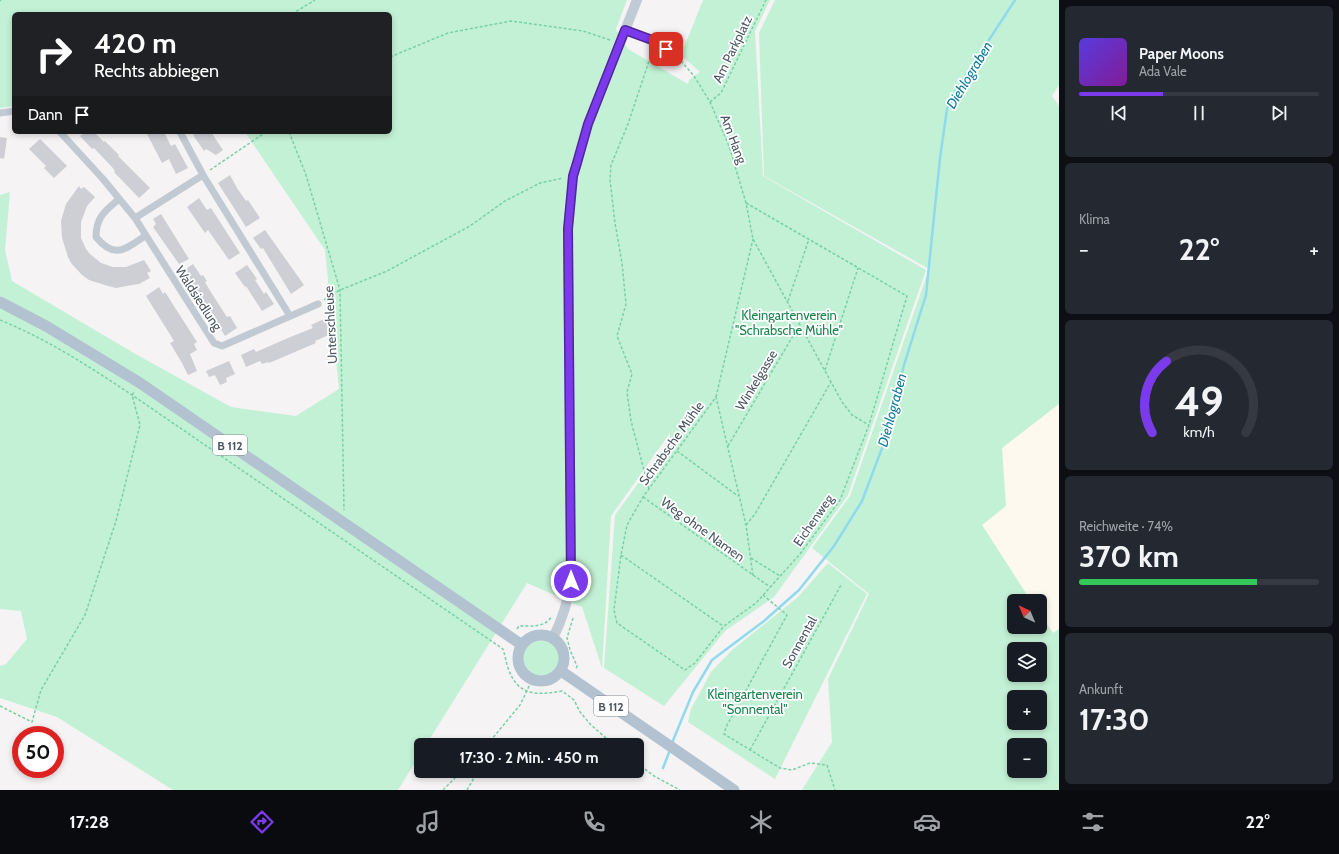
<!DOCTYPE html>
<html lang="de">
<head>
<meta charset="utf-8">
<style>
	:root { --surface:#171b24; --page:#242831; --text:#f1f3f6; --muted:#9ea1a6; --line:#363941; --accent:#7c3aed }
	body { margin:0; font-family:Cabin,sans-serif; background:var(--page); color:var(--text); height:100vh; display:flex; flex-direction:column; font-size:15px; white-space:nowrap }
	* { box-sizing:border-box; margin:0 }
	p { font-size:13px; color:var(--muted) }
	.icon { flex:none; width:22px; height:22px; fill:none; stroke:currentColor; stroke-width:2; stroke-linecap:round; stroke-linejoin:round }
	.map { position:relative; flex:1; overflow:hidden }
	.drawer { display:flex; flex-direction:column; gap:6px; padding:6px; background:#0d0f14; width:280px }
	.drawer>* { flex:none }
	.guide { position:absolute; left:12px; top:12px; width:380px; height:122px; border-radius:6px; box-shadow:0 2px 6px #0003; background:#202124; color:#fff; overflow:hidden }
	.needle { width:26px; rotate:316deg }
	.tools { position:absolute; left:1007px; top:594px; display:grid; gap:8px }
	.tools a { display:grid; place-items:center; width:40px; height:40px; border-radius:6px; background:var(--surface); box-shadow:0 2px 6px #0003; font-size:20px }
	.speed { position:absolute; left:12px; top:726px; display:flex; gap:8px; font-size:20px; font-weight:700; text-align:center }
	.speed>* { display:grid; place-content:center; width:52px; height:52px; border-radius:50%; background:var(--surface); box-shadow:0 2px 6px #0003; line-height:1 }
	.speed .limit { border:6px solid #d22; background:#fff; color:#111 }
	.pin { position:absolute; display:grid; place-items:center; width:34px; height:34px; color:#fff; margin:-17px; border-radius:8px; box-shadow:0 2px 6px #0006 }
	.me { position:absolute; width:44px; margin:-22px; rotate:0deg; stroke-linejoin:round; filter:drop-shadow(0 0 3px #0008) }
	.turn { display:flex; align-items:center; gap:14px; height:84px; padding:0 16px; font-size:18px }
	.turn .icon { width:52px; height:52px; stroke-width:2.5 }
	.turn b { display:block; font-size:28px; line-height:34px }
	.then { display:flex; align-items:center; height:38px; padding:0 16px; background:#0003; gap:8px; font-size:15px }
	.big { font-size:30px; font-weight:700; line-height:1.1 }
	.drawer .card { flex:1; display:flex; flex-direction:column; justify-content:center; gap:6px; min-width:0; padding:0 14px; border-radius:6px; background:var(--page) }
	.drawer .dial { align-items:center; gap:0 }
	.dial svg { height:104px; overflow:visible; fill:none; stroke:var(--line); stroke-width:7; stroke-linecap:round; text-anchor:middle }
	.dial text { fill:var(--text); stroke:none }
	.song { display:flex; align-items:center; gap:12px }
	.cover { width:48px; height:48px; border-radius:6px; background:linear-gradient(135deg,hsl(250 70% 55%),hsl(290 70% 35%)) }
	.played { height:4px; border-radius:2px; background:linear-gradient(90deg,var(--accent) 35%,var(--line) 35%) }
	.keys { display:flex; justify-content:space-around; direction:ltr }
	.heat { display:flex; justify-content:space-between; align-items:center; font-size:22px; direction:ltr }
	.charge { height:6px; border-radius:3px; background:linear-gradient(90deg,#34c759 74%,var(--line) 0) }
	.trip { position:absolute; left:414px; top:738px; width:230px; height:40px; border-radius:6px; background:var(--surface); box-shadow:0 2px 6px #0003; font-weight:700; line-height:40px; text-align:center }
	.menu { display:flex; height:64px; justify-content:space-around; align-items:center; background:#090b0e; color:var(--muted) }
	.menu .icon { width:28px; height:28px }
	.menu .current { color:var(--accent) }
	.menu b { font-size:18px; color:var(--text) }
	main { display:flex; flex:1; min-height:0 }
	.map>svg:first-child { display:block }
	.commercial { fill:#fdf9ef }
	.green { fill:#c3f1d5; fill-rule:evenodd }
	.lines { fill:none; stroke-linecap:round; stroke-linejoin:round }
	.stream { stroke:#90daee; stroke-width:2.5 }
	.building { fill:#cdcfd5 }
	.path { stroke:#7ad0a6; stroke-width:1.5; stroke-dasharray:3 2; stroke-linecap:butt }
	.minor { stroke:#c1cad2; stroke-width:7 }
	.secondary { stroke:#c1cbd6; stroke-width:10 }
	.primary { stroke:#b3c2d1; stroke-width:11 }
	.route-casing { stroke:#51269a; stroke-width:10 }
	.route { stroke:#7c3aed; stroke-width:7 }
	.labels { text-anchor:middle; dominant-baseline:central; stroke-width:3.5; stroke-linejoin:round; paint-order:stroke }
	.shield { fill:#fff; stroke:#808990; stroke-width:1 }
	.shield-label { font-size:12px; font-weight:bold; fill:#4a5661 }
	.street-label { font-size:13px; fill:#4a5661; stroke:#fff }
	.park-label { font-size:13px; fill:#17864f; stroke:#fff }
	.water-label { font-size:14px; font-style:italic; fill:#0c7c9b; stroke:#fff }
</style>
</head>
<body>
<main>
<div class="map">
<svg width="1059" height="790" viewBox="0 0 1059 790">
	<rect width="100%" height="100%" fill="#f5f3f3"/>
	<path class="commercial" d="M 1059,404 L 1059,629 L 1053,634 L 1040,614 L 1040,601 L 1031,601 L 982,525 L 1006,506 L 1001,448 Z"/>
	<path class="green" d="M 0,0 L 627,0 L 616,29 L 628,49 L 688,84 L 689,80 L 700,72 L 681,55 L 703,0 L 770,0 L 755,31 L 763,176 L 926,270 L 848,495 L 774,597 L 725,631 L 664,706 L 604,668 L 615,515 L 670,440 L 670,433 L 611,516 L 602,668 L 582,607 L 527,583 L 426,745 L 421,745 L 421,753 L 398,790 L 173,790 L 57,717 L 0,698 L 0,666 L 6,664 L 27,639 L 21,611 L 0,609 L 0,195 L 10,192 L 5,250 L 12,281 L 132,352 L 231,407 L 296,416 L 339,389 L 325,250 L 245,132 L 390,132 L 390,14 L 14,14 L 14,106 L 0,108 Z
		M 775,0 L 1059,0 L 1059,85 L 1052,96 L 1059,106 L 1059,404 L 1002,448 L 1006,506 L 982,525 L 1031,601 L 1014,601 L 1014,627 L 1040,627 L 1040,614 L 1053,633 L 1059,629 L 1059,790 L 802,790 L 832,742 L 828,679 L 869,594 L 812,548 L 850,496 L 929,269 L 764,176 L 759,33 ZM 1014,649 L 1040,649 L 1040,675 L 1014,675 ZM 1014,697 L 1040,697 L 1040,723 L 1014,723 ZM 1014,745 L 1040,745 L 1040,771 L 1014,771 Z
		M 828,563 L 867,594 L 775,779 L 688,722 L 691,709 L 711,672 L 732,650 L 798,597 Z
		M523 658a18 18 0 1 1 36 0a18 18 0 1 1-36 0Z"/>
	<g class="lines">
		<path class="stream" d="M 672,743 L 693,692 L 712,660 L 764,621 L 799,590 L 834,546 L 862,501 L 887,435 L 904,365 L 926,295 L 940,158 L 947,109 L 955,92 L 1015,0
			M 663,768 L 670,750"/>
	</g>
	<path class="building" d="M 85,132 L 94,132 L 104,142 L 105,141 L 119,155 L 118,156 L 150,188 L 139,198 L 114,172 L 115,171 L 112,167 L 94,148 L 92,149 L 80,136 Z
		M 146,132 L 164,132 L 171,146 L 175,144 L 188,168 L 176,174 L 169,159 L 162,163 Z
		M 197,132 L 211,132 L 223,150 L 216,155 L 206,149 L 204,151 L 193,135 Z
		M 0,137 L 7,138 L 4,159 L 0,158 Z
		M 40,139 L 67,166 L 54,178 L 44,168 L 46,166 L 29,149 Z
		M 230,175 L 237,188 L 246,201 L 248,200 L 260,218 L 246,227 L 218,183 Z
		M 79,186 L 81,189 L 84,187 L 95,197 L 87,206 L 81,222 L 81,238 L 86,249 L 90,254 L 101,263 L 113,267 L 126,267 L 144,260 L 151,271 L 147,273 L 150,278 L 139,284 L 132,285 L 116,288 L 108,286 L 89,280 L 82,275 L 71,263 L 68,257 L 62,238 L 61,221 L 66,204 Z
		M 199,198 L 207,210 L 211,208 L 240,253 L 229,260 L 208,230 L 205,233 L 187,207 Z
		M 161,214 L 189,259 L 179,264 L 153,227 L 156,224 L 153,219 Z
		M 265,230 L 304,285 L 291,294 L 263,248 L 261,249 L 253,238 Z
		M 193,264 L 201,276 L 203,275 L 207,281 L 205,282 L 212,294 L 227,317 L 230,316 L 237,328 L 225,336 L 215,319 L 213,320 L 183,271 Z
		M 247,265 L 257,279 L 255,280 L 264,294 L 266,292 L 274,304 L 262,311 L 246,286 L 245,287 L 235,273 Z
		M 159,287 L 163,294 L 165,292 L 197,342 L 194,344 L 197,350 L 190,354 L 197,371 L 188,375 L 182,363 L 170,343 L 174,341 L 146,296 Z
		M 324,319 L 331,334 L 315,341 L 316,343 L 269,363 L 268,362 L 262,364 L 260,361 L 246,367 L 241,355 L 254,349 L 256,352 L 288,338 L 313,328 L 311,325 Z
		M 229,361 L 235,374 L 226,378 L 227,382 L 220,385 L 215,375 L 209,377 L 206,371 Z"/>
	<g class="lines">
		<path class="path" d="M 0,1 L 1,0
			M 292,14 L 315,0
			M 390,57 L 448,33 L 511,21 L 583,31 L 610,40
			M 681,61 L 694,76 L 710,102 L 729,146 L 746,203 L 753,239 L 842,402 L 852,415 L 869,425
			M 710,102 L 721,93 L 766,0
			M 289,132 L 306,175 L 340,290 L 344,510
			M 210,170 L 266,132
			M 746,203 L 907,296 L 869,425 L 840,500 L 800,554 L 756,603 L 724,626 L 695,663 L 685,670 L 617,623 L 614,610 L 621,555 L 627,525 L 643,497 L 716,397 L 746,525 L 753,576
			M 324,300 L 340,290 L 387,271 L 470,226 L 505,201 L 540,183 L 563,178
			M 788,301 L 809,239
			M 0,320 C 47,339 90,367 132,395 L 503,649 C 505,655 506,662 508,668 C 518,697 537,695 562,691 L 574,700 L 580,712 L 591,725 L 614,745
			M 825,370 L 858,268
			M 716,397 L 753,239
			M 728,446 L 800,324
			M 677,451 L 738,496
			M 649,489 L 631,421 L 627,392 L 632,374 L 617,336 L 626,304 L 622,263 L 615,223 L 610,180 L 611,165 L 628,124 L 653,49
			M 643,497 L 770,587
			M 746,525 L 755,514 L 831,382
			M 621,555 L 723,626
			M 751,558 L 780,576
			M 763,595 L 787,615 L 726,727 L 724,734 L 780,768 L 792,770 L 810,763 L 827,765 L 835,790
			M 573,618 L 567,638 L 570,650 L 577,666 L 576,669
			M 517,629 L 519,626 C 531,626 545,628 552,616
			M 0,706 L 32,722 L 41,690 L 85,615 L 116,521 L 140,425 L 132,395 L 135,391
			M 487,745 L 520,705 L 532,680
			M 750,750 L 841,585
			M 637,763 L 654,776 L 680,790
			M 443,790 L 462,771
			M 467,790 L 478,771"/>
		<path class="minor" d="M 625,30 L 652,40 L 677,56
			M 0,113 L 14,111
			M 60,132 L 103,179 L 135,218 L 214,343 L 222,346 L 318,304
			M 180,132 L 203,175
			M 119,199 C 105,211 96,217 96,237 C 115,260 125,249 145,236
			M 135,218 L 203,175 L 290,316"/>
		<path class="secondary" d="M 553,638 C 563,618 567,603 571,581 L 568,229 L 573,176 L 588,124 L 637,0"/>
		<path class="primary" d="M 0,302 L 46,326 L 140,383 L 522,645
			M518 658a23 23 0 1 1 46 0a23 23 0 1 1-46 0Z
			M 561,671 L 734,790"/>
	</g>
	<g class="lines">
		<g class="route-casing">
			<path id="route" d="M 571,581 L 568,229 L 573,176 L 577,163 L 588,124 L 625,30 L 652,40 L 666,49"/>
		</g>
		<use href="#route" class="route"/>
	</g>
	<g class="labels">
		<g class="shield">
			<rect x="213" y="435" width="34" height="20" rx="3"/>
			<rect x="594" y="696" width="34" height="20" rx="3"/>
		</g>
		<g class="shield-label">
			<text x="230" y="445">B 112</text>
			<text x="611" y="706">B 112</text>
		</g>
		<g class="street-label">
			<text transform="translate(732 49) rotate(-64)">Am Parkplatz</text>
			<text transform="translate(734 139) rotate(69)">Am Hang</text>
			<text transform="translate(199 298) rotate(57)">Waldsiedlung</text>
			<text transform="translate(330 325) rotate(-93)">Unterschleuse</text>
			<text transform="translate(756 380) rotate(-59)">Winkelgasse</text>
			<text transform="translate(671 443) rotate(-54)">Schrabsche Mühle</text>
			<text transform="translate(813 520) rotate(-55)">Eichenweg</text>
			<text transform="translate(703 529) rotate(36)">Weg ohne Namen</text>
			<text transform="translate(799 642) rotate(-61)">Sonnental</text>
		</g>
		<g class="park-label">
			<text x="789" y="315">Kleingartenverein<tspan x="789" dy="15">"Schrabsche Mühle"</tspan></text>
			<text x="755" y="694">Kleingartenverein<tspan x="755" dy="15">"Sonnental"</tspan></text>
		</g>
		<g class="water-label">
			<text transform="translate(969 75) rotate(-59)">Diehlograben</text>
			<text transform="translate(892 410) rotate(-75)">Diehlograben</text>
		</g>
	</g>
</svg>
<div class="tools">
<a><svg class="needle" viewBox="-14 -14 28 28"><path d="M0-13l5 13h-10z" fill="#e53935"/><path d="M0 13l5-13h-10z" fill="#9ea1a6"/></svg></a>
<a><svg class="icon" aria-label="layers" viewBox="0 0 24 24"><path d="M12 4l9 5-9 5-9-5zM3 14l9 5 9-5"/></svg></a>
<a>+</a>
<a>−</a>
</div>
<div class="speed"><div class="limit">50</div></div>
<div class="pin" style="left:666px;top:49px;background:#d93025"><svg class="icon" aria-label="arrive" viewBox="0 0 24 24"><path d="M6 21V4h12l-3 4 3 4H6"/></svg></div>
<svg class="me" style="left:571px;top:581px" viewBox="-20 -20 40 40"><circle r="17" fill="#7c3aed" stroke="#fff" stroke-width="3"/><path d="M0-11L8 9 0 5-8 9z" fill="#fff"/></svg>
<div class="trip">17:30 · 2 Min. · 450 m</div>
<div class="guide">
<div class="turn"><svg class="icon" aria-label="right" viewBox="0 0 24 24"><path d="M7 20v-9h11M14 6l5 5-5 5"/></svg><div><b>420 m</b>Rechts abbiegen</div></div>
<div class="then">Dann<svg class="icon" aria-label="arrive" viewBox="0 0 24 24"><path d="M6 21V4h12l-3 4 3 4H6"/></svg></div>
</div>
</div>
<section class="drawer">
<div class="card">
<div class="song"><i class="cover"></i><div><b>Paper Moons</b><p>Ada Vale</p></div></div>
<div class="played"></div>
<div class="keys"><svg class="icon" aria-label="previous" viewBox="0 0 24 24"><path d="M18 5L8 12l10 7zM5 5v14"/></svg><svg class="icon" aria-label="pause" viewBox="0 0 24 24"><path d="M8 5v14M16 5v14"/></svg><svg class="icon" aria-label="next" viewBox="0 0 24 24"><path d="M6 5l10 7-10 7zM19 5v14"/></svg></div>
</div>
<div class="card"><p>Klima</p>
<div class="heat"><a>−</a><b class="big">22°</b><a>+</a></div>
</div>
<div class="card dial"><svg viewBox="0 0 100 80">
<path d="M14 69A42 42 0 1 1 86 69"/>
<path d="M14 69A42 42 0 0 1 25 14" stroke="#7c3aed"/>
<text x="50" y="56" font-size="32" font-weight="700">49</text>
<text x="50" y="72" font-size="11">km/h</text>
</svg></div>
<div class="card"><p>Reichweite · 74%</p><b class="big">370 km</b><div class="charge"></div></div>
<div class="card"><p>Ankunft</p><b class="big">17:30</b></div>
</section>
</main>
<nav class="menu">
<b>17:28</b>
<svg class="icon current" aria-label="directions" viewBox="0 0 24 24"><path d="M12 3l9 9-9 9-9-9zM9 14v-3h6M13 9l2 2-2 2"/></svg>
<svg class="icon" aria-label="music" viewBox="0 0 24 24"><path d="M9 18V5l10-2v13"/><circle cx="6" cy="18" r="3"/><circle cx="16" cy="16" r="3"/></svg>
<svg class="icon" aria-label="phone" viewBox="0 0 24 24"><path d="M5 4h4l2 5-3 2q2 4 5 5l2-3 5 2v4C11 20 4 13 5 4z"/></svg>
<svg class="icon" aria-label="climate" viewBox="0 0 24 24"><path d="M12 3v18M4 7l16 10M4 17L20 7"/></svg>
<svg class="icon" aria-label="car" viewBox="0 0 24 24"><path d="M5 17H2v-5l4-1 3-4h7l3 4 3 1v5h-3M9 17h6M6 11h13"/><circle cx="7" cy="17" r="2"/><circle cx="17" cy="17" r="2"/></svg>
<svg class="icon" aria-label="filters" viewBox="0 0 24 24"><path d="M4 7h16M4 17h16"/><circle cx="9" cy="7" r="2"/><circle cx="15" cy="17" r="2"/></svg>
<b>22°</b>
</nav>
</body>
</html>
